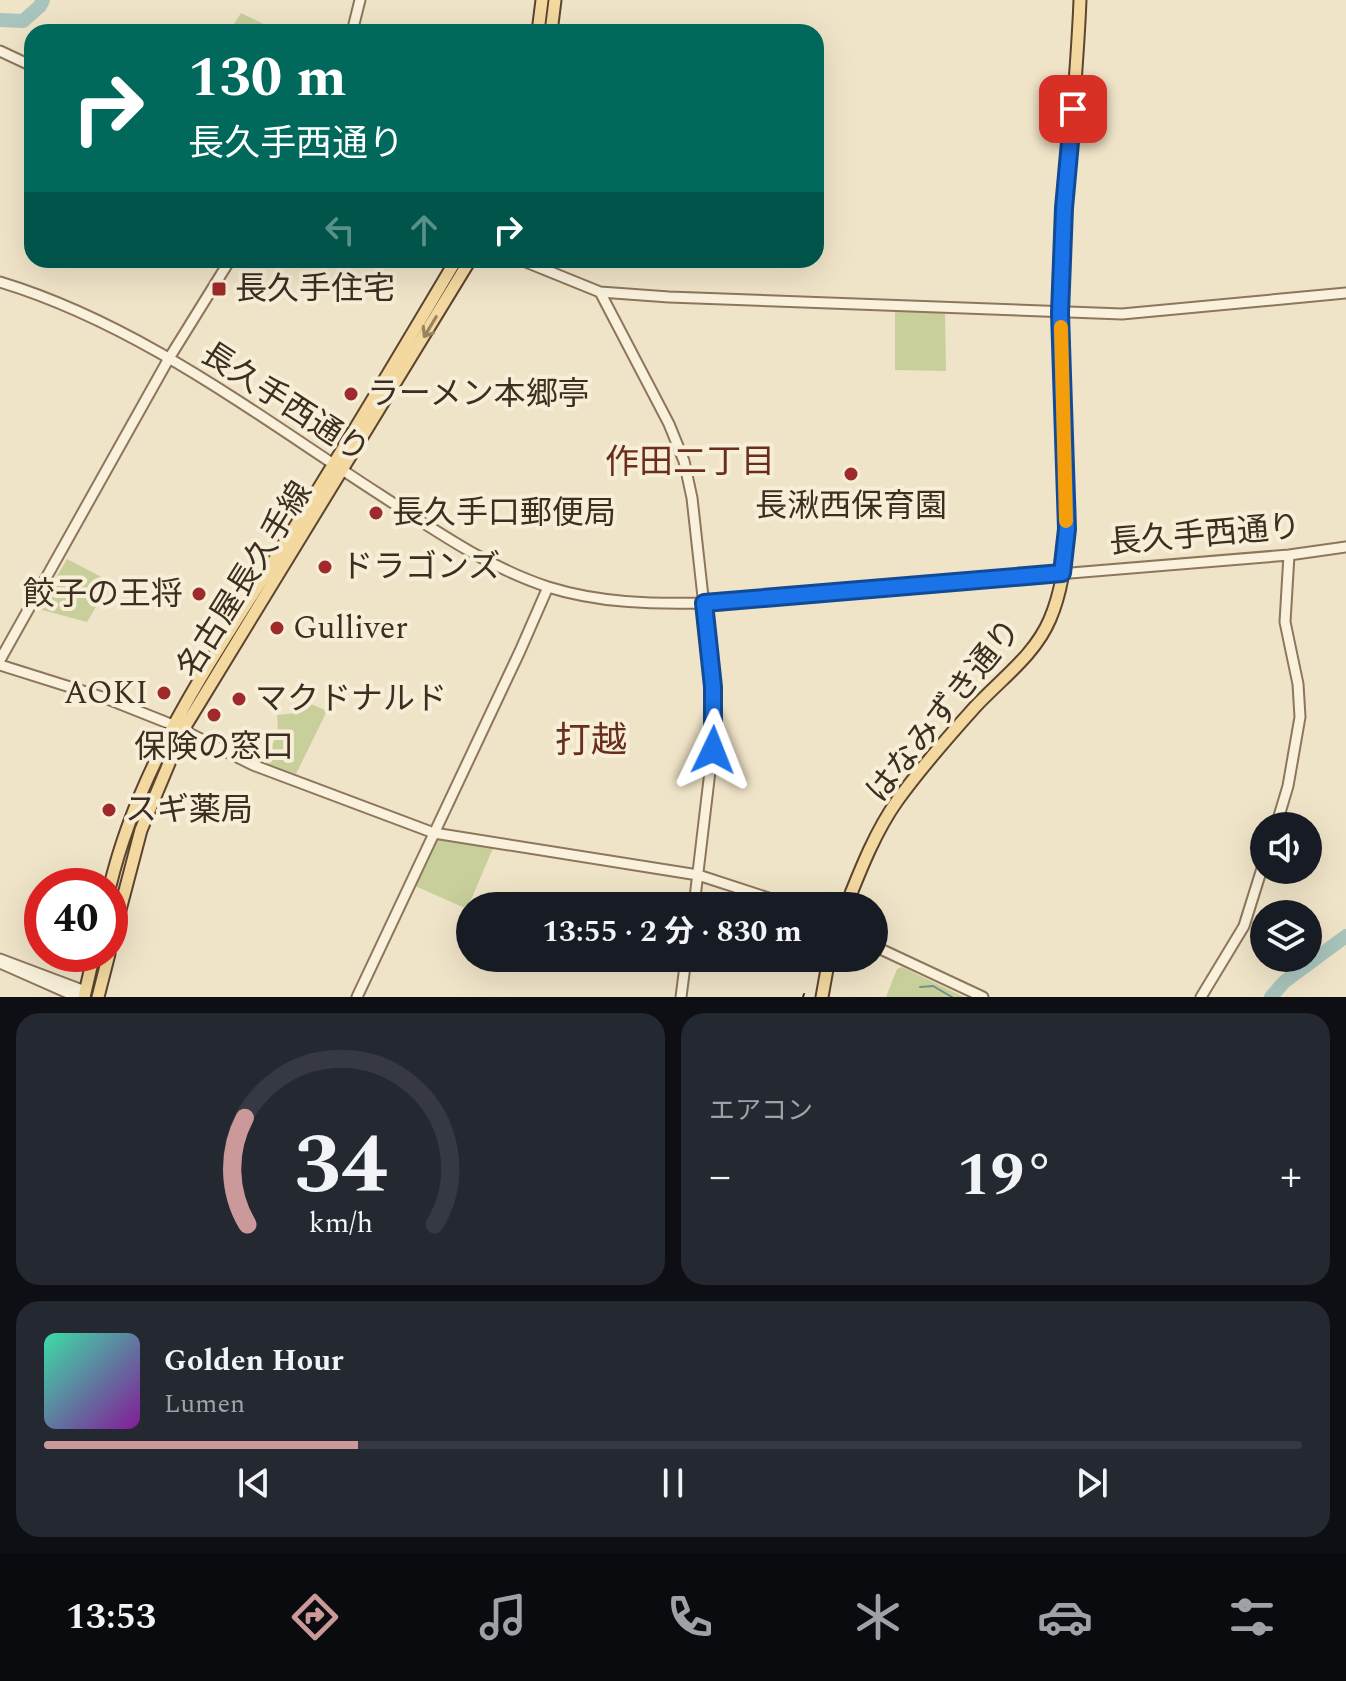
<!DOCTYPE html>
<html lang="ja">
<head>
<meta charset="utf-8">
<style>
	:root { --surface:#171b24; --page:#242831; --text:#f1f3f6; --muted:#9ea1a6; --line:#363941; --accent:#cc999b }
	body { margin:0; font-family:Spectral,"Noto Sans JP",serif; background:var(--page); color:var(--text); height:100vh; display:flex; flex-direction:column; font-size:30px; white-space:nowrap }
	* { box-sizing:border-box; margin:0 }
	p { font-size:26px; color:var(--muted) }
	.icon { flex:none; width:44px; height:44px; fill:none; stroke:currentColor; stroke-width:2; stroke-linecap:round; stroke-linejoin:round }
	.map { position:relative; height:997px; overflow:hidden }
	.details { display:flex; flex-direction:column; gap:16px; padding:16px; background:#0d0f14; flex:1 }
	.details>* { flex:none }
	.hud { position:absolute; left:24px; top:24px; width:800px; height:244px; border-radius:24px; box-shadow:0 8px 32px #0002; background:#00695c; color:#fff; overflow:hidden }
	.controls { position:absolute; left:1250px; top:812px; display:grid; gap:16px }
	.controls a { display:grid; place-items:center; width:72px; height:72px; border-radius:50%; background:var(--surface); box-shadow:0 8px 32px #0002; font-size:40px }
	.speed { position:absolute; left:24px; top:868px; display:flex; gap:16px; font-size:40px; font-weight:700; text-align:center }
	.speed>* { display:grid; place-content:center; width:104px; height:104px; border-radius:50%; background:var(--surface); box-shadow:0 8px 32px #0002; line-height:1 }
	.speed .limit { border:12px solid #d22; background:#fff; color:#111 }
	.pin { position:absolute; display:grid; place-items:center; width:68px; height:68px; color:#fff; margin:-34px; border-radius:16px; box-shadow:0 4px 12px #0006 }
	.me { position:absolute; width:88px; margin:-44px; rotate:2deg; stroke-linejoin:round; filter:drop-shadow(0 0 6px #0008) }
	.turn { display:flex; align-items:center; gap:28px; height:168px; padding:0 32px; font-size:36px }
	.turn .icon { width:104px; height:104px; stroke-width:2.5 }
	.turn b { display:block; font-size:56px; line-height:68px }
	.lanes { display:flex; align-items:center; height:76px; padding:0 32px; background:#0003; justify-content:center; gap:40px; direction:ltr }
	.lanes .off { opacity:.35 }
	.big { font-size:60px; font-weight:700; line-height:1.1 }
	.details .card { flex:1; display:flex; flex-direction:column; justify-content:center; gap:12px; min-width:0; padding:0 28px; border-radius:24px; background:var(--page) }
	.details .dial { align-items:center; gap:0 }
	.dial svg { height:208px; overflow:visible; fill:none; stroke:var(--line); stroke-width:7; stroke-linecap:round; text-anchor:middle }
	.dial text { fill:var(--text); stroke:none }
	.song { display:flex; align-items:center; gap:24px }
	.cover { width:96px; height:96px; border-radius:12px; background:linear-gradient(135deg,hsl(160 70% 55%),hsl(290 70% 35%)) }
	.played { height:8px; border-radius:4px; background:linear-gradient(90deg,var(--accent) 25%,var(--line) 25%) }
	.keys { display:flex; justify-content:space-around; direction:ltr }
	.heat { display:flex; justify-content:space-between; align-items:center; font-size:44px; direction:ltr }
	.details .tiles { flex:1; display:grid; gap:16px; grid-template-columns:1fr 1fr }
	.card:last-child { grid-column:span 2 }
	.trip { position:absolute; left:456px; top:892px; width:432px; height:80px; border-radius:40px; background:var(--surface); box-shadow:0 8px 32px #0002; font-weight:700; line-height:80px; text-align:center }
	.menu { display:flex; height:128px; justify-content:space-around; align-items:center; background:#090b0e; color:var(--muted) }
	.menu .icon { width:56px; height:56px }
	.menu .active { color:var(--accent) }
	.menu b { font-size:36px; color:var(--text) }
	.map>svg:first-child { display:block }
	.green { fill:#c9cf9b }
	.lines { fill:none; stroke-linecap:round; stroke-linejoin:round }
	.stream { stroke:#6f938a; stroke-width:2 }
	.river { stroke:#a9c4bc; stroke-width:14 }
	.tertiary-casing { stroke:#8d765c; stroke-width:13 }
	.primary-casing { stroke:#5b4430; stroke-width:15 }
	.tertiary { stroke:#faf1dc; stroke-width:9 }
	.primary { stroke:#f3d9a0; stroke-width:11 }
	.tram { stroke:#3d2e20; stroke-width:2 }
	.oneway { stroke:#988460 }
	.route-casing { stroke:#114b97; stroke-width:20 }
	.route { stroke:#1a73e8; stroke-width:14 }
	.slow { stroke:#f59e0b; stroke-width:14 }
	.poi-dot { fill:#9e2a2b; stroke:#f7eed8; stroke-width:3 }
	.labels { text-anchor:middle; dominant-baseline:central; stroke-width:8; stroke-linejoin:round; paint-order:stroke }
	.poi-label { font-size:32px; fill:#3d2e20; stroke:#f7eed8; text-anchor:start }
	.street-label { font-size:32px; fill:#3d2e20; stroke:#f7eed8 }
	.neighbourhood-label { font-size:34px; fill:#6b2e1e; stroke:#f7eed8 }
	.quarter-label { font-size:36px; fill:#6b2e1e; stroke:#f7eed8 }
</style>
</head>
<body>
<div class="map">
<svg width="1346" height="997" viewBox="0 0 1346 997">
	<rect width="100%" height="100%" fill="#f0e4c8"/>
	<path class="green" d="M 241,13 L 280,32 L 229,32 Z
		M 895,310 L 945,312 L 946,371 L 895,370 Z
		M 67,559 L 111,582 L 87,622 L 38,609 Z
		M 302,700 L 327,711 L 296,774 L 254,759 L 268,753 L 278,733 L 277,715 L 296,713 Z
		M 436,837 L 494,846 L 467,909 L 413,885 Z
		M 902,967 L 964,997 L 886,997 L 897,969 Z"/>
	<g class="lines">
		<path class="stream" d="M 920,987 L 933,986 L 952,997"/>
		<path class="river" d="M 0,20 L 23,21 L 40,6 L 43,0
			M 1271,997 L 1284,982 L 1346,936"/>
		<g class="tertiary-casing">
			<path id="tertiary" d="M 352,32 L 360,0
				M 0,51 L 32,66
				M 521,260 L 600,292 L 669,424 L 684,461 L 692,498 L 713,687 L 715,729 L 694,906
				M 0,282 C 139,324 258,416 379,494 C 433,529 487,567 548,587 C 599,603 651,604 704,603 L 1289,555 L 1346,547
				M 600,292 L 669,297 L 1122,314 L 1346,293
				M 0,660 L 168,360 L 230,260
				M 0,665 L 105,698 L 173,725 L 253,765 L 434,833 L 698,875 L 793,906
				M 1276,826 L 1288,786 L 1300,717 L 1298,684 L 1285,622 L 1289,555
				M 874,946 L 983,997
				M 0,959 L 85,991
				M 0,963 L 77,997
				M 357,997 L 520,651 L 548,587
				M 681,997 L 686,958
				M 1201,997 L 1244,926 L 1264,862"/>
		</g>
		<g class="primary-casing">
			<path id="primary" d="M 538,32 L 542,0
				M 551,32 L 555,0
				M 110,886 C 140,760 216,654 283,546 C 342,452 399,356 456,260
				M 846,906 C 860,871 875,832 897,801 C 920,769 948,737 975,707 C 1001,679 1035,655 1050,619 C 1062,591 1066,560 1067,529 C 1065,456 1059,383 1060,310 C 1062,206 1076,104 1080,0
				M 110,948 L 141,830 L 183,730 L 470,260
				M 84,997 L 94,954
				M 98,997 L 109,954
				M 822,997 L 829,958"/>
		</g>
		<use href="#tertiary" class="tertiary"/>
		<use href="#primary" class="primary"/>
		<path class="tram" d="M 803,997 L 804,994"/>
	</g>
	<defs><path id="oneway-shaft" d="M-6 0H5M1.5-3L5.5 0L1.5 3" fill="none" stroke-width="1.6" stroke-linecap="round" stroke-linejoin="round" transform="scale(2)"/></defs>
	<use class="oneway" href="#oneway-shaft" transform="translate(430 327) rotate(121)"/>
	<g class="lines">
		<g class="route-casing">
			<path id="route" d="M 713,750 L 713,687 L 704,603 L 1062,573 L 1067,529 L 1060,313 L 1064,208 L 1073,109"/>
		</g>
		<use href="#route" class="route"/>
		<path class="slow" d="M 1061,327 L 1066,521"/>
	</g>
	<g class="poi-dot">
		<rect x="211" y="281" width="16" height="16" rx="4"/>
		<circle cx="351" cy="394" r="8"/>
		<circle cx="851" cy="474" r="8"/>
		<circle cx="376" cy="513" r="8"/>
		<circle cx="325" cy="567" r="8"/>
		<circle cx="199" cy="594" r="8"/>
		<circle cx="277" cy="628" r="8"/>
		<circle cx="164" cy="693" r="8"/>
		<circle cx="239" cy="699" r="8"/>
		<circle cx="214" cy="715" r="8"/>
		<circle cx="109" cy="810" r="8"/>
	</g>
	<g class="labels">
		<g class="poi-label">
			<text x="235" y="289">長久手住宅</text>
			<text x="367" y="394">ラーメン本郷亭</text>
			<text x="851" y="506" text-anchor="middle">長湫西保育園</text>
			<text x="392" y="513">長久手口郵便局</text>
			<text x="341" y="567">ドラゴンズ</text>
			<text x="183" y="594" text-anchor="end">餃子の王将</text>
			<text x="293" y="628">Gulliver</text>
			<text x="148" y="693" text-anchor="end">AOKI</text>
			<text x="255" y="699">マクドナルド</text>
			<text x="214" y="747" text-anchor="middle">保険の窓口</text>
			<text x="125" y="810">スギ薬局</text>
		</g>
		<g class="street-label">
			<text transform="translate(285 403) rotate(33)">長久手西通り</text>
			<text transform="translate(1205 535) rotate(-5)">長久手西通り</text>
			<text transform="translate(245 580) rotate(-58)">名古屋長久手線</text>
			<text transform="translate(944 711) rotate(-51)">はなみずき通り</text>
		</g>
		<g class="neighbourhood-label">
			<text x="690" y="463">作田二丁目</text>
		</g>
		<g class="quarter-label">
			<text x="591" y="741">打越</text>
		</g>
	</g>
</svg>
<div class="controls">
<a><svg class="icon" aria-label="sound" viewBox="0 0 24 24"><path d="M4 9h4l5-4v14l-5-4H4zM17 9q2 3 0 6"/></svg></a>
<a><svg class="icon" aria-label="layers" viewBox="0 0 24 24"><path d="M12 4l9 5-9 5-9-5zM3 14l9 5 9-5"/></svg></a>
</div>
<div class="speed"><div class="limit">40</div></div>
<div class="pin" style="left:1073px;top:109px;background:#d93025"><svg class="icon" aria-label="arrive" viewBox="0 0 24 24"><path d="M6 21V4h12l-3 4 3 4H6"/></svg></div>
<svg class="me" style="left:713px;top:750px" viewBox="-20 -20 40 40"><path d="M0-17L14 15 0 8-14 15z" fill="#1a73e8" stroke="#fff" stroke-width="4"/></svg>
<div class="trip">13:55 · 2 分 · 830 m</div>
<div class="hud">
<div class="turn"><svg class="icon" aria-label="right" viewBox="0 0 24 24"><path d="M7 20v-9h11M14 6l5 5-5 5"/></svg><div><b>130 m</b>長久手西通り</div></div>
<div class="lanes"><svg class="icon off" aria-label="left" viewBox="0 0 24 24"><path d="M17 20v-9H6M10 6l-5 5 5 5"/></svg><svg class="icon off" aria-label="ahead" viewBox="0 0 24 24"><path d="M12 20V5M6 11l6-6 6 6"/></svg><svg class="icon" aria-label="right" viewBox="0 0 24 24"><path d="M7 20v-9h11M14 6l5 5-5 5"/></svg></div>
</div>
</div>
<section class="details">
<div class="tiles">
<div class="card dial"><svg viewBox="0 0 100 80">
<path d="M14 69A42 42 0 1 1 86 69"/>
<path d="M14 69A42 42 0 0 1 13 28" stroke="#cc999b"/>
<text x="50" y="56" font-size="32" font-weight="700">34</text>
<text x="50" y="72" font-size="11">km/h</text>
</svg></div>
<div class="card"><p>エアコン</p>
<div class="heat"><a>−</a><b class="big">19°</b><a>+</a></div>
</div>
<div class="card">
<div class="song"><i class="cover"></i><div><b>Golden Hour</b><p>Lumen</p></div></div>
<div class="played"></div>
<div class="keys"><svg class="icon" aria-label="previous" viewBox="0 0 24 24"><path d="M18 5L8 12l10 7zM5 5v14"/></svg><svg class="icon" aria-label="pause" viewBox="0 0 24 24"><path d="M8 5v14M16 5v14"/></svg><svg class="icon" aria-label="next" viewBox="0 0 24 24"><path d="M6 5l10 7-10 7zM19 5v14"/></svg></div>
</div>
</div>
</section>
<nav class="menu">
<b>13:53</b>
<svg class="icon active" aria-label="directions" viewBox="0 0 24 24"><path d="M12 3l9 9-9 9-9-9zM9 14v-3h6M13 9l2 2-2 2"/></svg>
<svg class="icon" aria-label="music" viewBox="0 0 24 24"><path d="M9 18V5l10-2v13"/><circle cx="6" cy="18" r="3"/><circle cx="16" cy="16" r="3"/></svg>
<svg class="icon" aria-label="phone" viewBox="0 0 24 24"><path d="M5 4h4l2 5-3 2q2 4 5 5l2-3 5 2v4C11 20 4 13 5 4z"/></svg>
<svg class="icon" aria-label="climate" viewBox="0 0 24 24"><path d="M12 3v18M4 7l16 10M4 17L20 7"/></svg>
<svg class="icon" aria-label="car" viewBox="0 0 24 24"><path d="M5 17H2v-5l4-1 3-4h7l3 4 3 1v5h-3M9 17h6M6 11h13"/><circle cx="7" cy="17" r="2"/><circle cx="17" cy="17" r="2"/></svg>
<svg class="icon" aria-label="filters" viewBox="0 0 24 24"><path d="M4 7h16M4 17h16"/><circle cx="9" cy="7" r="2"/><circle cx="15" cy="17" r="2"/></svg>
</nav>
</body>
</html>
